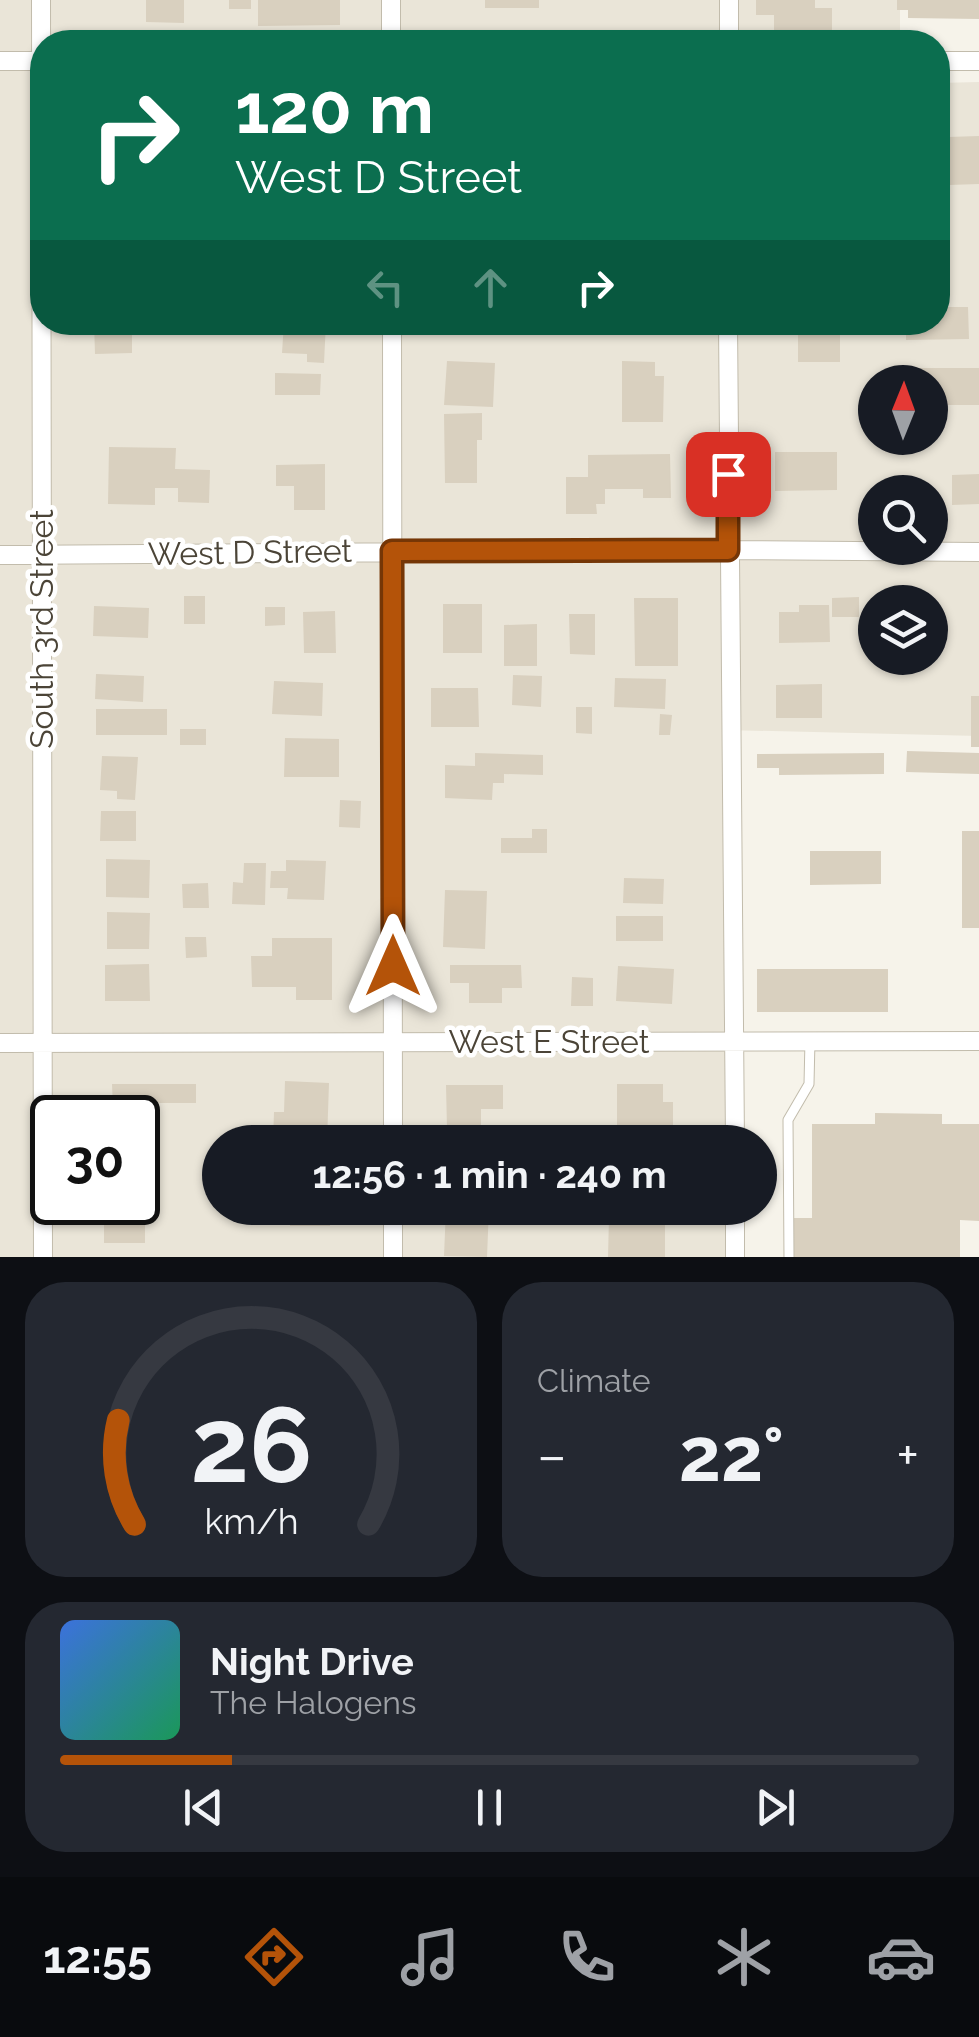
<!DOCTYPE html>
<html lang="en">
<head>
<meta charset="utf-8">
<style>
	:root { --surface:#171b24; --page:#242831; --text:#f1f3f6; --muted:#9ea1a6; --line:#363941; --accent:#b45309 }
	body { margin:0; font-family:Raleway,sans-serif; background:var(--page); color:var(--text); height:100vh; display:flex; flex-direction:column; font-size:38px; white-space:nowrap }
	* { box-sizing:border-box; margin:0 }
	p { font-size:32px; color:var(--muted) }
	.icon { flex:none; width:55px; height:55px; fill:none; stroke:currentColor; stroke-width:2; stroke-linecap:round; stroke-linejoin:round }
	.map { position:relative; height:1257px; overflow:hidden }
	.details { display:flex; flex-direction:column; gap:25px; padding:25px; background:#0d0f14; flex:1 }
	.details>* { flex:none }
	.top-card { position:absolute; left:30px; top:30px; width:920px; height:305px; border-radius:40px; box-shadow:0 2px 8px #0004; background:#0b6e4f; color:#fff; overflow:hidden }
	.needle { width:65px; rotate:1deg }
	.buttons { position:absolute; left:858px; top:365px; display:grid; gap:20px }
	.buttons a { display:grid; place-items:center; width:90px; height:90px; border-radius:50%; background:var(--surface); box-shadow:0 2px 8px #0004; font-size:50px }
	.speed { position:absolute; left:30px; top:1095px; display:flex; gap:20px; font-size:50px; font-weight:700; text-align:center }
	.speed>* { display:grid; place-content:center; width:130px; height:130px; border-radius:50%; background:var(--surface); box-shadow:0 2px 8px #0004; line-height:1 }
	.speed .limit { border:5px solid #111; border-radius:15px; background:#fff; color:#111 }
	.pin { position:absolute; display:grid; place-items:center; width:85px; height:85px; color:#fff; margin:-42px; border-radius:20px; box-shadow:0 5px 15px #0006 }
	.me { position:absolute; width:110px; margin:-55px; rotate:0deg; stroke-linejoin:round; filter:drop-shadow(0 0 8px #0008) }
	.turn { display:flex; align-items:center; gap:35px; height:210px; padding:0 40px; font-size:45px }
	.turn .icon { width:130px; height:130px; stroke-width:2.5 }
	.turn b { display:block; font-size:70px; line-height:85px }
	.lanes { display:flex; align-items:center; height:95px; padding:0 40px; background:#0003; justify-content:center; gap:50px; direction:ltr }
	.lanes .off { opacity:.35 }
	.big { font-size:75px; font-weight:700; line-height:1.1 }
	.details .tile { flex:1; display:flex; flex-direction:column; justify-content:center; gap:15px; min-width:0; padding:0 35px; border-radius:40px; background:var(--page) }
	.details .dial { align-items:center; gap:0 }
	.dial svg { height:260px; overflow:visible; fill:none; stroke:var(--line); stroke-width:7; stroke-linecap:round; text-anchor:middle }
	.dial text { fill:var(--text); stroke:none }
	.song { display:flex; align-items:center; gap:30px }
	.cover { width:120px; height:120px; border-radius:15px; background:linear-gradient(135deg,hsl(220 70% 55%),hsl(150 70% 35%)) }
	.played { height:10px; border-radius:5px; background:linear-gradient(90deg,var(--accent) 20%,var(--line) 20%) }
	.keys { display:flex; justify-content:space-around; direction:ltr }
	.heat { display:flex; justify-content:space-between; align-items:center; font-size:55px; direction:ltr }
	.details .tiles { flex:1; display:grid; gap:25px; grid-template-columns:1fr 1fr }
	.tile:last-child { grid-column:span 2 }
	.trip { position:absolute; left:202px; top:1125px; width:575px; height:100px; border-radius:50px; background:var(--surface); box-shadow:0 2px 8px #0004; font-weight:700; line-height:100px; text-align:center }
	.menu { display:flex; height:160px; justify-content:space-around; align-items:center; background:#090b0e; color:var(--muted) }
	.menu .icon { width:70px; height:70px }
	.menu .on { color:var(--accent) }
	.menu b { font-size:45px; color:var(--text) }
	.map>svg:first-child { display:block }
	.residential { fill:#eae5d8; fill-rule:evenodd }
	.building { fill:#d9d0bf }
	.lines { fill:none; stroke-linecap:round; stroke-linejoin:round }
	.lane-casing { stroke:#c2bcac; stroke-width:11 }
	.street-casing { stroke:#c2bcac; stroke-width:20 }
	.lane { stroke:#fff; stroke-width:9 }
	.street { stroke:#fff; stroke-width:18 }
	.route-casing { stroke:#753606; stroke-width:25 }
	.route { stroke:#b45309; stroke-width:18 }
	.labels { text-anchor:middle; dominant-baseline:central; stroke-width:9; stroke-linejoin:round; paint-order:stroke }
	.street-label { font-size:32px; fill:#4b4437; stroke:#fff }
</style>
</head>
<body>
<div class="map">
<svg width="979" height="1257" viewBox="0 0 979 1257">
	<rect width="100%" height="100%" fill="#f6f3ea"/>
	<path class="residential" d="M 0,0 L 900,0 L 900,42 L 42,42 L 42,322 L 938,322 L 938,83 L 979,82 L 979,736 L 725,730 L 727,1142 L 220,1142 L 220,1208 L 727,1208 L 727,1257 L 0,1257 ZM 875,382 L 930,382 L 930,438 L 875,438 ZM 875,492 L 930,492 L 930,548 L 875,548 ZM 875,602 L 930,602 L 930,658 L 875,658 ZM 52,1118 L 138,1118 L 138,1202 L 52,1202 Z"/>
	<path class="building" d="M 146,0 L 184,0 L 184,23 L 146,22 Z
		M 229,0 L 251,0 L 251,9 L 229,9 Z
		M 258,0 L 340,0 L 340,25 L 258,26 Z
		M 485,0 L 539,0 L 539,8 L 485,8 Z
		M 756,0 L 815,0 L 815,8 L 832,8 L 832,31 L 774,31 L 774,15 L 756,15 Z
		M 897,0 L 979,0 L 979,19 L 908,18 L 908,10 L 897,10 Z
		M 979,136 L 979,184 L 949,185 L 948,137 Z
		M 938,307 L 968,307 L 969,339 L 906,340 L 906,322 L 938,322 Z
		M 94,322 L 132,322 L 132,353 L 95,354 Z
		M 284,322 L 326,322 L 324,363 L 307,362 L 307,354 L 282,353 Z
		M 798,322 L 825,322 L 825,329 L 840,329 L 840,362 L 798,362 Z
		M 447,361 L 495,363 L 493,407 L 444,405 Z
		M 622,361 L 655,362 L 655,376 L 664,376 L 663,422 L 622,422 Z
		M 904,368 L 979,368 L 979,405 L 930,405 L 930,382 L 904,382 Z
		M 275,373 L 321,374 L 320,395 L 275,395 Z
		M 482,413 L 482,440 L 477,440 L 477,483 L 445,483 L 444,414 Z
		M 109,447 L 176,448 L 175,469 L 210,470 L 209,503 L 178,502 L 178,488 L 155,488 L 155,505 L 108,504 Z
		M 775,452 L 837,452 L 837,490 L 775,491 Z
		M 670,454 L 671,498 L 643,498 L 643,489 L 605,489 L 605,504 L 596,504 L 597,514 L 566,514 L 566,477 L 588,477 L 588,455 Z
		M 325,464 L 325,510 L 294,510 L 294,486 L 276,486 L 276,465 Z
		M 979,474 L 979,504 L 952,505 L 952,475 Z
		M 184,596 L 205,596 L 205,624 L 184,624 Z
		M 859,597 L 859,617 L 832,617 L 832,598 Z
		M 634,598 L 678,598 L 678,666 L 635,666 Z
		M 443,604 L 482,604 L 482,653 L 443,653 Z
		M 799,605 L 829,605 L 830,642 L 779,643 L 779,612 L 799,612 Z
		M 94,606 L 149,608 L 148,638 L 93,636 Z
		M 265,607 L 285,607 L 285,625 L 265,626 Z
		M 335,611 L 336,653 L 304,653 L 303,612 Z
		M 569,614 L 595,614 L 595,655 L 570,654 Z
		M 537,624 L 537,666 L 504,666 L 504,625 Z
		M 96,674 L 144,676 L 143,702 L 95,699 Z
		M 513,675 L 542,676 L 541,707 L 512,705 Z
		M 615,678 L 666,679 L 665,709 L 614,707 Z
		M 274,681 L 323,683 L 322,716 L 272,714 Z
		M 822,684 L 822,718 L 776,718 L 776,685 Z
		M 431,688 L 478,688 L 479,727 L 431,727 Z
		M 971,696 L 979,696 L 979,747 L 971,747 Z
		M 576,707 L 592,707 L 592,734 L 576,733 Z
		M 96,709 L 167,709 L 167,735 L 96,735 Z
		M 660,714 L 672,715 L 670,735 L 659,735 Z
		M 180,729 L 206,729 L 206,745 L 180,745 Z
		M 285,738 L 339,739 L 339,777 L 284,777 Z
		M 907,751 L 979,753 L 979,774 L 906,772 Z
		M 475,753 L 543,755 L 543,775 L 504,774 L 504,783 L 493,783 L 492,800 L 445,798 L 445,765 L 475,766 Z
		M 884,753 L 884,774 L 779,775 L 779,768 L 757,768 L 757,754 Z
		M 102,756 L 138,757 L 135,800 L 117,799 L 117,791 L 100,790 Z
		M 340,800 L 361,801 L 360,828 L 339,827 Z
		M 101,811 L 136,811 L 136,841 L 100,841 Z
		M 532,829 L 547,829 L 547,853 L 501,853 L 501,838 L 532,838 Z
		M 962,831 L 979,831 L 979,928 L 962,928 Z
		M 810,851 L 881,851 L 881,884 L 810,885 Z
		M 106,859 L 150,860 L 149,898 L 106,897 Z
		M 286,860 L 326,861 L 324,900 L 287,899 L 288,888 L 270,888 L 271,871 L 286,871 Z
		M 244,863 L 266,863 L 265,905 L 232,904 L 233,882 L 243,883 Z
		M 624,878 L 664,879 L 663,904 L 623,903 Z
		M 208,883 L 209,908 L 183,908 L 182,884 Z
		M 445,890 L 487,891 L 485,949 L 443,947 Z
		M 107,912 L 150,913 L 149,949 L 107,949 Z
		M 616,916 L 663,916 L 663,941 L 616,941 Z
		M 185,937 L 206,937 L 207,957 L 186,958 Z
		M 272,938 L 332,938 L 332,1000 L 296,1000 L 296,987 L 252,987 L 251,956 L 272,956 Z
		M 149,964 L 150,1001 L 105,1001 L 105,965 Z
		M 450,965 L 521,965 L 522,988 L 502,988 L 502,1003 L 469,1003 L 469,983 L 450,983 Z
		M 618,966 L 674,969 L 672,1004 L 616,1001 Z
		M 757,969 L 888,969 L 888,1012 L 757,1012 Z
		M 572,977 L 593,978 L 593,1006 L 571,1006 Z
		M 285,1081 L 329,1083 L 327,1142 L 273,1142 L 274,1112 L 284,1112 Z
		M 112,1084 L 196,1084 L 196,1103 L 145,1103 L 145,1131 L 138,1131 L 138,1118 L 104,1118 L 104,1109 L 113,1109 Z
		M 617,1084 L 663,1084 L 663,1102 L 673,1102 L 673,1128 L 617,1128 Z
		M 446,1085 L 503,1085 L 503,1109 L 481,1109 L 481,1129 L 447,1129 Z
		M 875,1113 L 942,1114 L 942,1124 L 979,1124 L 979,1221 L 960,1220 L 960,1257 L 791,1257 L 791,1218 L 812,1218 L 812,1124 L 875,1124 Z
		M 138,1139 L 152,1139 L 152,1182 L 138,1182 Z
		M 448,1139 L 483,1139 L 483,1142 L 448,1142 Z
		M 104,1202 L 131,1202 L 131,1212 L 145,1212 L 145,1243 L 104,1243 Z
		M 290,1208 L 330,1208 L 330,1226 L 290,1226 Z
		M 446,1208 L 489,1208 L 487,1257 L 444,1256 Z
		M 616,1208 L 665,1208 L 665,1257 L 608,1257 L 609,1217 L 616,1217 Z"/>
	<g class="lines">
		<g class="lane-casing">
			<path id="lane" d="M 789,1257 L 788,1120 L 809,1084 L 810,1040"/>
		</g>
		<g class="street-casing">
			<path id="street" d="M 41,0 L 43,1257
				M 391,0 L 391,42
				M 729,42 L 729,0
				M 0,61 L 42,61
				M 938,61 L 979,61
				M 392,322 L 393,1142
				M 728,322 L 735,1142
				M 0,555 L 728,550 L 979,552
				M 0,1043 L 979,1041
				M 393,1208 L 393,1257
				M 735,1257 L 735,1208"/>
		</g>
		<use href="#lane" class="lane"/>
		<use href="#street" class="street"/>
	</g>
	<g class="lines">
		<g class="route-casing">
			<path id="route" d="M 393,966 L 392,551 L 728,550 L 728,474"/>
		</g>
		<use href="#route" class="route"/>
	</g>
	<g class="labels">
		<g class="street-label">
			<text transform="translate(250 552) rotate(-1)">West D Street</text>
			<text transform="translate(41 629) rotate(-90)">South 3rd Street</text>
			<text x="549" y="1041">West E Street</text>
		</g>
	</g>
</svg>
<div class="buttons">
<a><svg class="needle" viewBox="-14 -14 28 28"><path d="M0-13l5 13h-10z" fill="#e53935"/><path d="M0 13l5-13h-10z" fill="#9ea1a6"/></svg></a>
<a><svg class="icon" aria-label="search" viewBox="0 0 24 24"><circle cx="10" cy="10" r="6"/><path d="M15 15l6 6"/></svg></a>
<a><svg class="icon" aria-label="layers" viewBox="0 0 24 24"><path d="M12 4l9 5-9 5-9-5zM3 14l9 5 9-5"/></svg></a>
</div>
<div class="speed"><div class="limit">30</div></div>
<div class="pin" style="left:728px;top:474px;background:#d93025"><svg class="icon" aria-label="arrive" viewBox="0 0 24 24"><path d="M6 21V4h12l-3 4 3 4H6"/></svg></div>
<svg class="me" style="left:393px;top:966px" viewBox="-20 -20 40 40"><path d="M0-17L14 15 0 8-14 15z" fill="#b45309" stroke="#fff" stroke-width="4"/></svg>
<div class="trip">12:56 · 1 min · 240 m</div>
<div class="top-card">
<div class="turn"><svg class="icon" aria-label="right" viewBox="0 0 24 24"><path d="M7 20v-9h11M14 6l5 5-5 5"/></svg><div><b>120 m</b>West D Street</div></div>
<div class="lanes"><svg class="icon off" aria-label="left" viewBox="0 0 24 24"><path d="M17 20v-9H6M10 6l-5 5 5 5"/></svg><svg class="icon off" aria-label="ahead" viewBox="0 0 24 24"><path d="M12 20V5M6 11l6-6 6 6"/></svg><svg class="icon" aria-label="right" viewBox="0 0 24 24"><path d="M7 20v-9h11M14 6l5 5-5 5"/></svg></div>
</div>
</div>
<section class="details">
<div class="tiles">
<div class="tile dial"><svg viewBox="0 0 100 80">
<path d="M14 69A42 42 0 1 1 86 69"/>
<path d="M14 69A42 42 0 0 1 9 37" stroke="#b45309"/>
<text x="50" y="56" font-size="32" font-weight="700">26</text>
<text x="50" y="72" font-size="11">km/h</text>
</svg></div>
<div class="tile"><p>Climate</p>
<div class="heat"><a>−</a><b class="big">22°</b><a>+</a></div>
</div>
<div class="tile">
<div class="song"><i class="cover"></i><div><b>Night Drive</b><p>The Halogens</p></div></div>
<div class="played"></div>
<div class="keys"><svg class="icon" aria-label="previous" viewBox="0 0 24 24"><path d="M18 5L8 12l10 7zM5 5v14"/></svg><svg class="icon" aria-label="pause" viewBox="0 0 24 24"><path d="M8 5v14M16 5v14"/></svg><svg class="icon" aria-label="next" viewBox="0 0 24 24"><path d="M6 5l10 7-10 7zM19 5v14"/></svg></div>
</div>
</div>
</section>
<nav class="menu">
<b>12:55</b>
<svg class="icon on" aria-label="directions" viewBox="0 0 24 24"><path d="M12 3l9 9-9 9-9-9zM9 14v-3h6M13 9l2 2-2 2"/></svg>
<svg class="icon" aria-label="music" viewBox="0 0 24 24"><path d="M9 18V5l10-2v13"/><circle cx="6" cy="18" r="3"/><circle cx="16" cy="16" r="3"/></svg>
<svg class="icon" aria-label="phone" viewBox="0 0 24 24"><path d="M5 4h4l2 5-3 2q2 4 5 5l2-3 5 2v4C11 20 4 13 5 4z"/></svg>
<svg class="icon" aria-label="climate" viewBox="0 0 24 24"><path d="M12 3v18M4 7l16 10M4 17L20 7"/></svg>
<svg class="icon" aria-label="car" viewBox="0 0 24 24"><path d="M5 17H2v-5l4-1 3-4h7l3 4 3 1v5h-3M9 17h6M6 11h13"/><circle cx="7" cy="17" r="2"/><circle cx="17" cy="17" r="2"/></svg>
</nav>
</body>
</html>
